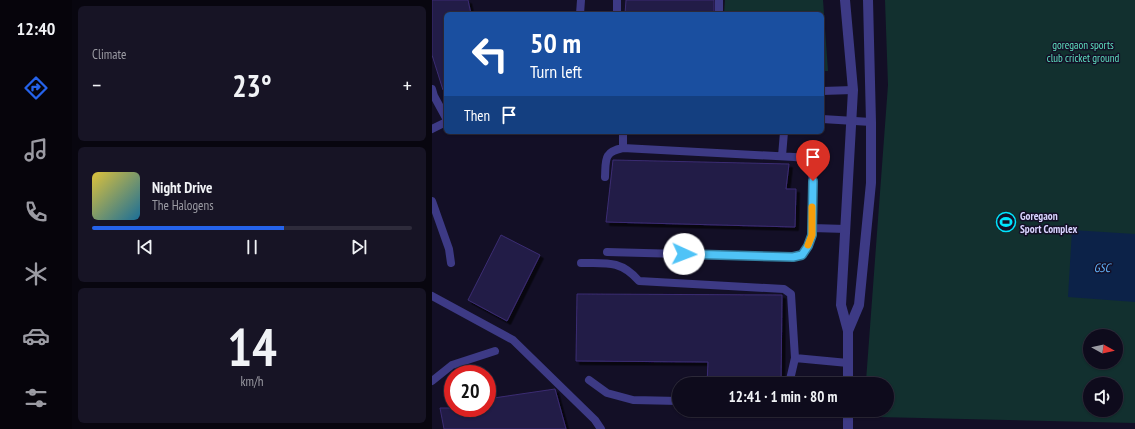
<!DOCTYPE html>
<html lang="en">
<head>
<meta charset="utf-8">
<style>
	:root { --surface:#0e0b1c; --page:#171425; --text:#f1f3f6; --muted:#9b9ba3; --line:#2e2b3b; --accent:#2563eb }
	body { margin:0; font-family:"PT Sans Narrow",sans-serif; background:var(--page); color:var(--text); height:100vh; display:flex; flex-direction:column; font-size:15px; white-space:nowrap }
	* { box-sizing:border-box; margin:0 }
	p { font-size:13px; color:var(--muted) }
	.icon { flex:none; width:22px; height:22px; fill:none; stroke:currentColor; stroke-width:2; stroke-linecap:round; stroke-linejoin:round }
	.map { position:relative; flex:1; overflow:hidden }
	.drawer { display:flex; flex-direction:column; gap:6px; padding:6px; background:#08060f; width:360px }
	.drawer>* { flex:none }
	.hud { position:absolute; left:12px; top:12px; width:380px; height:122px; border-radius:6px; box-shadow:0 1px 3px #0004,0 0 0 1px var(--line); background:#1a4fa0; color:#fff; overflow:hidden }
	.needle { width:26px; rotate:98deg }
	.fabs { position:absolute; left:651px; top:329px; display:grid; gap:8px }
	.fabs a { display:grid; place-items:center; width:40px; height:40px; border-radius:50%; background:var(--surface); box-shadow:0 1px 3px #0004,0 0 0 1px var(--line); font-size:20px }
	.speed { position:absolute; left:12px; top:365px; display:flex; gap:8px; font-size:20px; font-weight:700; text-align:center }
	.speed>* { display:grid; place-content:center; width:52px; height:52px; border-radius:50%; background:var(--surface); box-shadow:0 1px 3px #0004,0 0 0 1px var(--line); line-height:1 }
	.speed .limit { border:6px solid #d22; background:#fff; color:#111 }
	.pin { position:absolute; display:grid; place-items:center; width:34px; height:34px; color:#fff; margin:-41px -17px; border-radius:50% 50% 50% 0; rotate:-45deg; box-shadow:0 0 4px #0007 }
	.pin .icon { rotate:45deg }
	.me { position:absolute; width:44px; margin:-22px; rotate:92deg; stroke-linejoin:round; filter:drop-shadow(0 0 3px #0008) }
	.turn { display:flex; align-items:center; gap:14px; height:84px; padding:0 20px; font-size:18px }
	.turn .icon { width:52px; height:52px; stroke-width:2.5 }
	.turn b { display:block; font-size:28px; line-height:34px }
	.then { display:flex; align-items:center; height:38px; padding:0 20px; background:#0003; gap:8px; font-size:15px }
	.big { font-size:30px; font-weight:600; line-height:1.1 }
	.drawer .tile { flex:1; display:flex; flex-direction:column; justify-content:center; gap:6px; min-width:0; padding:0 14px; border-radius:6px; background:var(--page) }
	.drawer .dial { align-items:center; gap:0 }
	.dial b { font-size:52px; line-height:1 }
	.song { display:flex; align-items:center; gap:12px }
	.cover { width:48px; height:48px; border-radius:6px; background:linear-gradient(135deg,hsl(50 70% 55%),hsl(200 70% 35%)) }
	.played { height:4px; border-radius:2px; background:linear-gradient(90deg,var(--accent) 60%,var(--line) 60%) }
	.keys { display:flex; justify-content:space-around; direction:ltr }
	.heat { display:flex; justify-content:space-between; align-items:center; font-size:22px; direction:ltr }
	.trip { position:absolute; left:240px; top:377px; width:222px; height:40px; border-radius:20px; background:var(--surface); box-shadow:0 1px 3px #0004,0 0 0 1px var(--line); font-weight:600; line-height:40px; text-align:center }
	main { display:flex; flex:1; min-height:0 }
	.tab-bar { display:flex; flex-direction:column; width:72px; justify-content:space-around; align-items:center; background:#06040b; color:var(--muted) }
	.tab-bar .icon { width:28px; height:28px }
	.tab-bar .active { color:var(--accent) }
	.tab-bar b { font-size:18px; color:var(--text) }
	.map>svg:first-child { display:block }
	.green { fill:#12302f; fill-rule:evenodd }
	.water { fill:#0c2248 }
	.building { fill:#241b47; stroke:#3b2d73; filter:url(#shadow) }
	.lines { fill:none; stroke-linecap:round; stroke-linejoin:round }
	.service { stroke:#3d3a85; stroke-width:8 }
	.tertiary { stroke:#3d3a85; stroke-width:10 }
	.route-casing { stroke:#337fa1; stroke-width:10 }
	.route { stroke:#4fc3f7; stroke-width:7 }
	.slow { stroke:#f59e0b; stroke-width:7 }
	.labels { text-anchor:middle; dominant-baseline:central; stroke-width:3; stroke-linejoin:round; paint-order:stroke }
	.park-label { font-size:11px; fill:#5fe0c0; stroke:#130f26 }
	.poi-label { font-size:11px; font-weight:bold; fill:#d9d4ff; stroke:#130f26; text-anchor:start }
	.water-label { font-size:12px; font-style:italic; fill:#62b6ff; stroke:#130f26 }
</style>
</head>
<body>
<main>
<nav class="tab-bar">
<b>12:40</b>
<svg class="icon active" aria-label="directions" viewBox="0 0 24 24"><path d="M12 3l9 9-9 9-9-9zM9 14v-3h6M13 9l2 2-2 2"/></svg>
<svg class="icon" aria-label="music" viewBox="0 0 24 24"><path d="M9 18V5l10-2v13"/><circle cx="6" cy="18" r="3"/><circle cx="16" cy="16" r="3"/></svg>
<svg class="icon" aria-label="phone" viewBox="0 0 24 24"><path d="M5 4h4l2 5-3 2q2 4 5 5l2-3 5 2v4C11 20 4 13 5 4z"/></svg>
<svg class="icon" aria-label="climate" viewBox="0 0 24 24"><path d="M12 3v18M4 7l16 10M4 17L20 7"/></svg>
<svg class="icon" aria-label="car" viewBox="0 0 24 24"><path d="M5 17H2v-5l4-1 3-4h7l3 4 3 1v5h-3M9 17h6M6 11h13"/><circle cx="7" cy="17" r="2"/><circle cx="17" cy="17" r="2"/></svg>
<svg class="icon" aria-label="filters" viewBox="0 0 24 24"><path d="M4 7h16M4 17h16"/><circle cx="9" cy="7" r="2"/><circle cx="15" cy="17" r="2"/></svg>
</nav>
<section class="drawer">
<div class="tile"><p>Climate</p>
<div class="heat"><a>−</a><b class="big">23°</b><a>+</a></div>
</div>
<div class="tile">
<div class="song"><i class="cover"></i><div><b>Night Drive</b><p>The Halogens</p></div></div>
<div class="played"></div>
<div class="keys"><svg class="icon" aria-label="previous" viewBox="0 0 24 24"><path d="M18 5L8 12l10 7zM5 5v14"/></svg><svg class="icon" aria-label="pause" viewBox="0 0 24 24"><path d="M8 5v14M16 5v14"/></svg><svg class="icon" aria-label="next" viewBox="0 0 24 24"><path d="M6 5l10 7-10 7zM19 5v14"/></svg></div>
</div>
<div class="tile dial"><b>14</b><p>km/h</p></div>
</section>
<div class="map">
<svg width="703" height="429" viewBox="0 0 703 429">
	<defs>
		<filter id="shadow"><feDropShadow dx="3.5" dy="3.5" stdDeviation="0" flood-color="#0009"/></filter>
	</defs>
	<rect width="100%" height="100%" fill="#130f26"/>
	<path class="green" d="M 293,0 L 391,0 L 396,71 L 390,71 L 390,14 L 292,14 Z
		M 453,0 L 703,0 L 703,423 L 446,417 L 443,410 L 455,410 L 455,384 L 435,384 L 434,381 L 456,85 ZM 658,336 L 684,336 L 684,362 L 658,362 ZM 658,384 L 684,384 L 684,410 L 658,410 Z"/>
	<path class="water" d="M 640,230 L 703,234 L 703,302 L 636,297 Z"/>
	<path class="building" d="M 0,0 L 36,0 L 39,14 L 14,14 L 14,90 L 11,90 L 0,55 Z
		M 194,0 L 282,0 L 282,14 L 193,14 Z
		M 181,160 L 357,164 L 354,189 L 364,189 L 363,227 L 174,222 Z
		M 69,235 L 108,255 L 75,321 L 36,300 Z
		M 145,294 L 350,295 L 349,384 L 275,384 L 276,362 L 144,361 Z
		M 123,389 L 134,429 L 12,429 L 8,408 L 55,408 L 55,399 Z"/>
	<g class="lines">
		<path class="service" d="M 148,14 L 149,0
			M 185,14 L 185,0
			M 287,14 L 287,0
			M 0,89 L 2,96 L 14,118
			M 390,91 L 421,90
			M 390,119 L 439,122
			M 0,129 L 14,122
			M 191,148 L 191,132
			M 350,156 L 352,132
			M 173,177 C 174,160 171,152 191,148 L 362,157 L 372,158 L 378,164 L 381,181 L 380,235 L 376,246 L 370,255 L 361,257 L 175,252
			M 0,201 L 17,249 L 19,263
			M 380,228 L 414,229
			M 149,263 C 174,263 189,260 207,281 L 352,289 L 359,294 L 363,358
			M 0,296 L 81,340 L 163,420 L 169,429
			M 157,380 L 175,393 L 201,400 L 247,401
			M 0,381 L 20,365 L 63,351
			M 357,384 L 363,358 L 416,363"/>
		<path class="tertiary" d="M 413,0 L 421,90 L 409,305 L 416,331 L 416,384
			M 416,331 L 427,305 L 439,183 L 439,122 L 436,0
			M 416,410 L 416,429"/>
	</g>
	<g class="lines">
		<g class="route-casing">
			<path id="route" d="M 252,254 L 361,257 L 370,255 L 376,246 L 380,235 L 381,181"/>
		</g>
		<use href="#route" class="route"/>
		<path class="slow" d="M 376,245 L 380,235 L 380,207"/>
	</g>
	<defs>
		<g id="stadium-ring" transform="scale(1)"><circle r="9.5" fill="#130f26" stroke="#00e5ff" stroke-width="1.5"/><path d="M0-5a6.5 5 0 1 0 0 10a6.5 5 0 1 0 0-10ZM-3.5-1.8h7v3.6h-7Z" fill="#00e5ff"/></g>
	</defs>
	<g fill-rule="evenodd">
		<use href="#stadium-ring" x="574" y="222"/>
	</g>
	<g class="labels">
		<g class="park-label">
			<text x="651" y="45">goregaon sports<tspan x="651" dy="13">club cricket ground</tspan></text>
		</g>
		<g class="poi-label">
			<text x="588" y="216">Goregaon<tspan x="588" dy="13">Sport Complex</tspan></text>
		</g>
		<g class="water-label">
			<text x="670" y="267">GSC</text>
		</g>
	</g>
</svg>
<div class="fabs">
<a><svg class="needle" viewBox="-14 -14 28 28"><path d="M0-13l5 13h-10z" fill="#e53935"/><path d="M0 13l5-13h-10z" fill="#9b9ba3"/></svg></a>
<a><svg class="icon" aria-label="sound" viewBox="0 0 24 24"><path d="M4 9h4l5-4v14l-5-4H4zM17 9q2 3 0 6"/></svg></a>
</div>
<div class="speed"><div class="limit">20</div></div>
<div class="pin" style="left:381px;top:181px;background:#d93025"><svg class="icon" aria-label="arrive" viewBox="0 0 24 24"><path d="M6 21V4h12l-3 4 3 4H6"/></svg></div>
<svg class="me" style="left:252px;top:254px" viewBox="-20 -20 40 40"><circle r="19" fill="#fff"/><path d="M0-13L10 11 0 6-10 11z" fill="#4fc3f7"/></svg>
<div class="trip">12:41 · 1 min · 80 m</div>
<div class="hud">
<div class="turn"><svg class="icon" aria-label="left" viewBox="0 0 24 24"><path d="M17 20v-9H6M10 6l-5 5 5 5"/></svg><div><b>50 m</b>Turn left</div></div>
<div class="then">Then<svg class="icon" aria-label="arrive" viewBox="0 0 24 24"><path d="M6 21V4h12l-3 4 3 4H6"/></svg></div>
</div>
</div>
</main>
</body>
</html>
